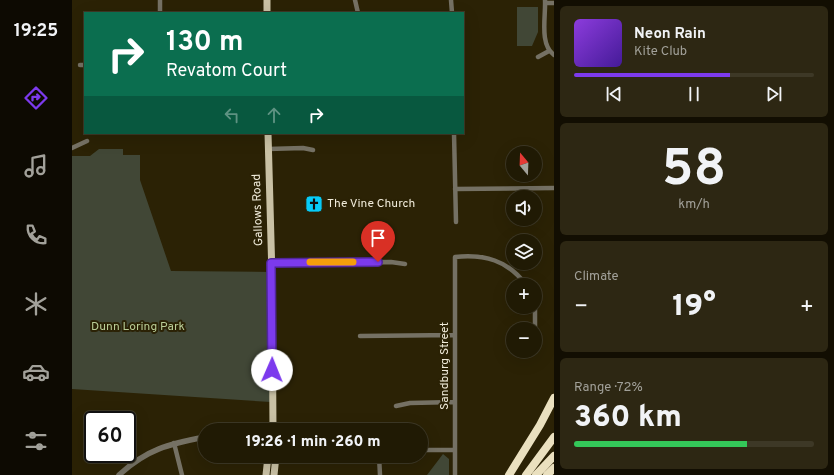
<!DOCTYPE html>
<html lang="en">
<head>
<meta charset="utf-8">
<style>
	:root { --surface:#201a04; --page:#2d2713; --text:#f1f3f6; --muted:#a2a19a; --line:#3d3826; --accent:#7c3aed }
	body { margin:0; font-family:Overpass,sans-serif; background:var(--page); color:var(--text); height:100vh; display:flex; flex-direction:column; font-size:15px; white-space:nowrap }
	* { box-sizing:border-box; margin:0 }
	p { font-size:13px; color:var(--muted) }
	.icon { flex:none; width:22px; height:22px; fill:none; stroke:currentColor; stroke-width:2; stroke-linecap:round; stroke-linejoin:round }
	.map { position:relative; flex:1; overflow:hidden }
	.side { display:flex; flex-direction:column; gap:6px; padding:6px; background:#120e02; width:280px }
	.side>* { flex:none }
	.top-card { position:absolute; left:12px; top:12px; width:380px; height:122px; border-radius:0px; box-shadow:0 4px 16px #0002,0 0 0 1px var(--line); background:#0b6e4f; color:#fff; overflow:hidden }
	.needle { width:26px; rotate:341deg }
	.tools { position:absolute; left:434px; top:146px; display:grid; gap:8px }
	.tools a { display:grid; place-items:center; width:36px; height:36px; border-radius:50%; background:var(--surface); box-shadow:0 4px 16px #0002,0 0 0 1px var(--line); font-size:20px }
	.speed { position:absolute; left:12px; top:411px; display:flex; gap:8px; font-size:20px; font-weight:700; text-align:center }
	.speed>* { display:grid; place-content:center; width:52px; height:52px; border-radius:50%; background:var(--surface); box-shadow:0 4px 16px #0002,0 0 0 1px var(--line); line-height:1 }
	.speed .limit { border:2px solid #111; border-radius:6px; background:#fff; color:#111 }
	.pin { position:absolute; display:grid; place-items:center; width:34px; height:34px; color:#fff; margin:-41px -17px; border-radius:50% 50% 50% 0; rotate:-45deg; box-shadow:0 0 4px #0007 }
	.pin .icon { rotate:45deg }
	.me { position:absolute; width:44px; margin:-22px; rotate:1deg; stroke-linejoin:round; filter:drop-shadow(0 0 3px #0008) }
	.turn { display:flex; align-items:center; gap:14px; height:84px; padding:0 16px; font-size:18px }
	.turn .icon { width:52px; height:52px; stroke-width:2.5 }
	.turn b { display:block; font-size:28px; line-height:34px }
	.lanes { display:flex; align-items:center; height:38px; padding:0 16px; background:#0003; justify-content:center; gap:20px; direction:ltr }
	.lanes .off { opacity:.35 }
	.big { font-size:30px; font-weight:800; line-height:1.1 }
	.side .tile { flex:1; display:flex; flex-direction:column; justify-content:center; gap:6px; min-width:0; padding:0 14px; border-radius:6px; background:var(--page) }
	.side .dial { align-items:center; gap:0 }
	.dial b { font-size:52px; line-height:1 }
	.song { display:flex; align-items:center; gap:12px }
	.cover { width:48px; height:48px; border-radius:6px; background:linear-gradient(135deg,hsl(270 70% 55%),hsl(260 70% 35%)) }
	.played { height:4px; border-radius:2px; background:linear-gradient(90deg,var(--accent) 65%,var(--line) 65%) }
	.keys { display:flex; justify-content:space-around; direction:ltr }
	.heat { display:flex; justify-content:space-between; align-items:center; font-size:22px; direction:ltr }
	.charge { height:6px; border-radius:3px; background:linear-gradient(90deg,#34c759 72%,var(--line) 0) }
	.trip { position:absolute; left:126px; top:423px; width:230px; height:40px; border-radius:20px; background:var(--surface); box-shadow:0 4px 16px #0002,0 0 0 1px var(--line); font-weight:800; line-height:40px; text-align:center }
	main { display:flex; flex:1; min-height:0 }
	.tabs { display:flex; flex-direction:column; width:72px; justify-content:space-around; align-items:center; background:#0d0a02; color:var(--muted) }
	.tabs .icon { width:28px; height:28px }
	.tabs .selected { color:var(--accent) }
	.tabs b { font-size:18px; color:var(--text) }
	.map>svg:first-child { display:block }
	.green { fill:#414736 }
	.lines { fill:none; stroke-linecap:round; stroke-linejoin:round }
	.minor { stroke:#757164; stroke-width:4.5 }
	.tertiary { stroke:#757164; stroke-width:5.5 }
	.primary { stroke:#c9c1a5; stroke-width:7 }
	.motorway { stroke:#eae0bf; stroke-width:8 }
	.route-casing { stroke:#51269a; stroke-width:10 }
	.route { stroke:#7c3aed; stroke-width:7 }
	.slow { stroke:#f59e0b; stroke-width:7 }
	.labels { text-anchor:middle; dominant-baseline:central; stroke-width:4; stroke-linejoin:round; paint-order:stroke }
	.poi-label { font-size:12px; fill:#f0ebda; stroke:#2b2205; text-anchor:start }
	.street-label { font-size:12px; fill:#f0ebda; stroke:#2b2205 }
	.park-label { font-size:12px; fill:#b9cd97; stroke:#2b2205 }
</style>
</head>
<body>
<main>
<nav class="tabs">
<b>19:25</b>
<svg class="icon selected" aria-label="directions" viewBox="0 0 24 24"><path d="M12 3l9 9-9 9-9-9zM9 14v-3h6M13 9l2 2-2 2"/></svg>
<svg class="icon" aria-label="music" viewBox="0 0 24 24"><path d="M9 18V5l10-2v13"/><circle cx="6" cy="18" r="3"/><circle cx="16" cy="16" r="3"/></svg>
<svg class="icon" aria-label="phone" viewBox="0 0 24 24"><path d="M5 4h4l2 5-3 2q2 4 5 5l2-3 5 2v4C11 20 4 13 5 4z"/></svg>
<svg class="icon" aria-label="climate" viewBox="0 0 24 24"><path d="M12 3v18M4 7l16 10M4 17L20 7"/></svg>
<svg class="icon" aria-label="car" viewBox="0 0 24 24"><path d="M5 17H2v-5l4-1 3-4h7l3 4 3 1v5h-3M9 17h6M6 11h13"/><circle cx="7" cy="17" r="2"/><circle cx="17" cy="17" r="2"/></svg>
<svg class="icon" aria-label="filters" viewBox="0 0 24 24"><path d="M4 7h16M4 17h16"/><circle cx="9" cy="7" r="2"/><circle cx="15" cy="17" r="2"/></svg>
</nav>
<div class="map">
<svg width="482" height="475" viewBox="0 0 482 475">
	<rect width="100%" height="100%" fill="#2b2205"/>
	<path class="green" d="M 445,7 L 466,7 L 466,32 L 460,46 L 445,46 Z
		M 27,149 L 51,149 L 51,155 L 68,155 L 68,180 L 99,271 L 200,272 L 199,402 L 0,389 L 0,156 L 18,156 Z
		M 371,454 L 377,459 L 377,475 L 355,475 Z"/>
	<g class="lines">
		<path class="minor" d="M 88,0 L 88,13
			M 283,0 L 286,13
			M 379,0 L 380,13
			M 473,0 C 474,16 467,44 482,55
			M 473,3 L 482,3
			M 466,57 L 477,51
			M 8,65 L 13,65
			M 382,133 L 384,222
			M 0,148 L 15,141
			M 196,149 L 231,148 L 241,150
			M 383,189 L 482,188
			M 199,263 L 319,262 L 333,264
			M 463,307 L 463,331
			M 288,336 L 383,335
			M 324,406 L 338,403 L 383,402
			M 102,443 L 110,475
			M 349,450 L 383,450
			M 307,456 L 308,475
			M 383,475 L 383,257 C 412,254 436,260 454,285"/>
		<path class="tertiary" d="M 47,475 C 75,449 97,444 133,437"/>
		<path class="primary" d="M 195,0 L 195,13
			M 196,133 L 200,277 L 201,430
			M 194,475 L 196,456
			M 202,475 L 204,456"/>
		<path class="motorway" d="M 437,475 L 468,425 L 482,398
			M 454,475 L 482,437
			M 464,475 L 482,456
			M 475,475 L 482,468"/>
	</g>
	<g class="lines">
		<g class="route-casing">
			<path id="route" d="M 200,370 L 199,263 L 306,262"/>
		</g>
		<use href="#route" class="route"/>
		<path class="slow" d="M 238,262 L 281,262"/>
	</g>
	<defs>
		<g id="church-square" transform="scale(0.9)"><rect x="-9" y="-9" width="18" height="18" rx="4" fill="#06cbf9" stroke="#2b2205"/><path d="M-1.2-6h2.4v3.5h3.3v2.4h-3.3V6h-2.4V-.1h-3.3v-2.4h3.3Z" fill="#111"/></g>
	</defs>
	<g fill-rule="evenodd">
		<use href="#church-square" x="242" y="204"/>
	</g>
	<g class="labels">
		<g class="poi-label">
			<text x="255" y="204">The Vine Church</text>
		</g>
		<g class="street-label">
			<text transform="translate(186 210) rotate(-92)">Gallows Road</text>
			<text transform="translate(373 366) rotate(-90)">Sandburg Street</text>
		</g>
		<g class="park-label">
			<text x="66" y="327">Dunn Loring Park</text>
		</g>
	</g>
</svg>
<div class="tools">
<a><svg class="needle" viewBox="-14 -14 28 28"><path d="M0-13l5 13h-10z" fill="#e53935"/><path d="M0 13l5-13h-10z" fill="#a2a19a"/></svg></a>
<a><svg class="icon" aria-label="sound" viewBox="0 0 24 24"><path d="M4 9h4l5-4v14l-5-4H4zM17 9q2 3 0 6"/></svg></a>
<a><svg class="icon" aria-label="layers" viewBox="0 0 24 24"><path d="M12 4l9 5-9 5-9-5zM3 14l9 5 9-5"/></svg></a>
<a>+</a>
<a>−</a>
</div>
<div class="speed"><div class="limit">60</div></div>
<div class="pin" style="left:306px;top:262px;background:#d93025"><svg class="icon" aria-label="arrive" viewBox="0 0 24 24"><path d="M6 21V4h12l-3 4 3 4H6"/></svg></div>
<svg class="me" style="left:200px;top:370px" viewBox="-20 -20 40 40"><circle r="19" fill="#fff"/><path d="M0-13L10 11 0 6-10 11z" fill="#7c3aed"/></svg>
<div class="trip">19:26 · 1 min · 260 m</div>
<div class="top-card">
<div class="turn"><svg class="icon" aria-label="right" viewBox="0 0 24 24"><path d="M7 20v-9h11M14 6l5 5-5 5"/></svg><div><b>130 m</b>Revatom Court</div></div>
<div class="lanes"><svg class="icon off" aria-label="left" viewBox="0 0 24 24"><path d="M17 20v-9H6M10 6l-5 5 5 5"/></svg><svg class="icon off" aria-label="ahead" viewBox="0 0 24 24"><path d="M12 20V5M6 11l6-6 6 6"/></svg><svg class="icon" aria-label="right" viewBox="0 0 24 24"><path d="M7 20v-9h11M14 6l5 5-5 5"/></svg></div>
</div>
</div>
<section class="side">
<div class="tile">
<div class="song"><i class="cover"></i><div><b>Neon Rain</b><p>Kite Club</p></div></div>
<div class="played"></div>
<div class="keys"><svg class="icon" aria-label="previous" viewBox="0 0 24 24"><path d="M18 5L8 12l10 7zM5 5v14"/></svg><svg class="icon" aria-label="pause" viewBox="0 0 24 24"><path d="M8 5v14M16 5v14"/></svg><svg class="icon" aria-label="next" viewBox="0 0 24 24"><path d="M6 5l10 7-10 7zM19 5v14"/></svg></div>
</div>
<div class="tile dial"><b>58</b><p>km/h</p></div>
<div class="tile"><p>Climate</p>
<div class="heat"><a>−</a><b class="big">19°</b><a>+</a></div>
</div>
<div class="tile"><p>Range · 72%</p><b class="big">360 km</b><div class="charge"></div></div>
</section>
</main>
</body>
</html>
